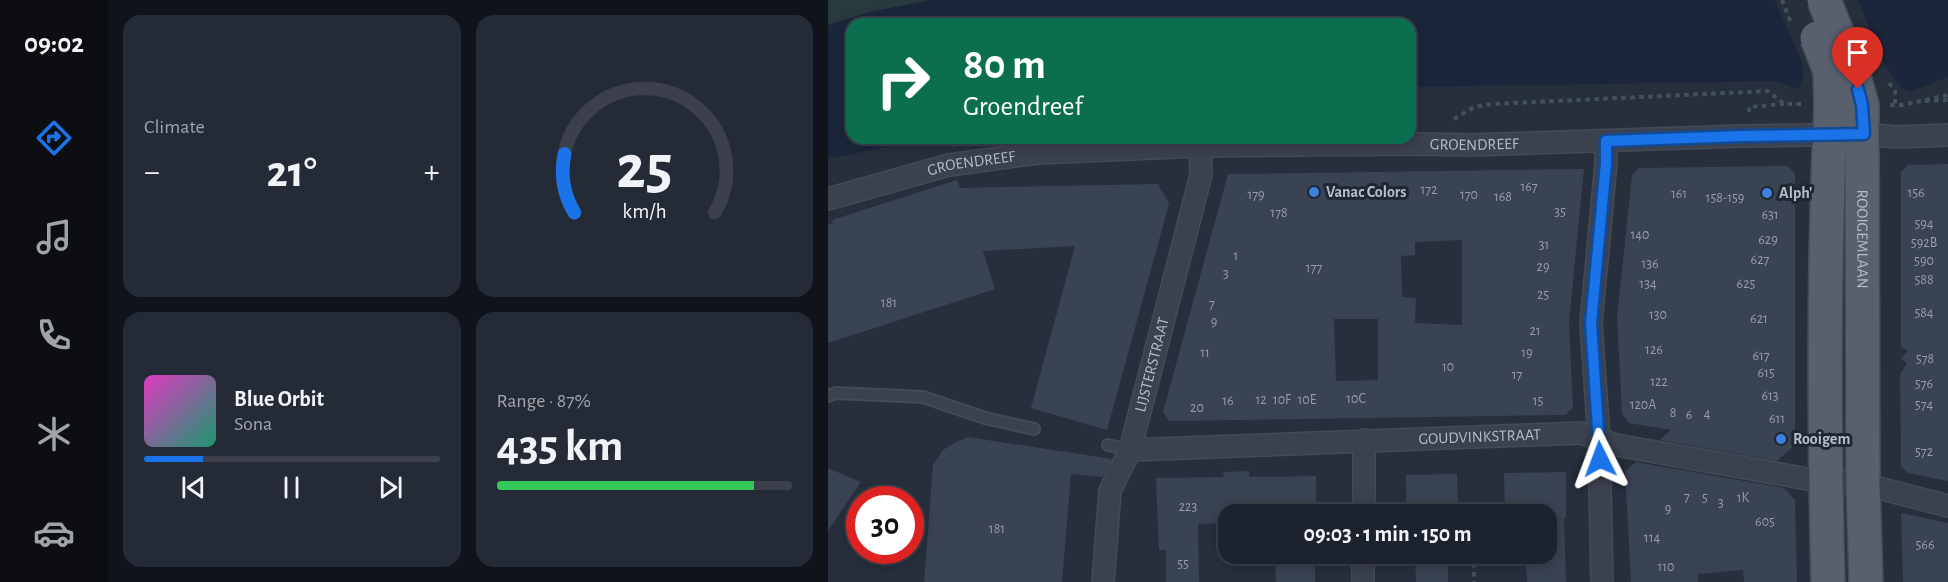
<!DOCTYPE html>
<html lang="en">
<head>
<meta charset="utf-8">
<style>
	:root { --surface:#1d232e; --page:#252b36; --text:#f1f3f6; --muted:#a0a4aa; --line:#3b404a; --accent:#1a73e8 }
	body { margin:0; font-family:"Alegreya Sans",sans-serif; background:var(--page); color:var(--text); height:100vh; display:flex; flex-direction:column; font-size:22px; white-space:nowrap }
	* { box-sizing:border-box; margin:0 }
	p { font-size:20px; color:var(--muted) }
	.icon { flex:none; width:33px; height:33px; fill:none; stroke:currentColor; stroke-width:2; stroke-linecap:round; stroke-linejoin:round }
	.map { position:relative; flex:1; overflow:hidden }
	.drawer { display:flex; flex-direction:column; gap:15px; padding:15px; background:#101319; width:720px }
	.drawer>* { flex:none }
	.guide { position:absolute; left:18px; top:18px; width:570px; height:126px; border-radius:18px; box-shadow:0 3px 15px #0003,0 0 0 2px var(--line); background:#0b6e4f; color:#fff; overflow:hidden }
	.speed { position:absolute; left:18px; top:486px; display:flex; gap:12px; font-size:30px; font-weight:700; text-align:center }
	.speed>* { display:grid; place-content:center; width:78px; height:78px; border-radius:50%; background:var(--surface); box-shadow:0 3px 15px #0003,0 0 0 2px var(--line); line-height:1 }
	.speed .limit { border:9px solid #d22; background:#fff; color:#111 }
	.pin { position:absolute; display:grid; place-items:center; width:51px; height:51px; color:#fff; margin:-62px -26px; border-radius:50% 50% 50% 0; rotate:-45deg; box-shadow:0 0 6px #0007 }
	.pin .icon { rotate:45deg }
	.me { position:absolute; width:66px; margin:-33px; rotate:357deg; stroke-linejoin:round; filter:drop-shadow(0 0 4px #0008) }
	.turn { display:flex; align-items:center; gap:21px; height:126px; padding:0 18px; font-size:27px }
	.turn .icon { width:78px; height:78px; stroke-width:2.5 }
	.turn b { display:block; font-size:42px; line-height:51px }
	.big { font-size:45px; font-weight:600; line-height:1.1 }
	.drawer .widget { flex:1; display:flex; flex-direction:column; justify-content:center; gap:9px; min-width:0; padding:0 21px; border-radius:18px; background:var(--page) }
	.drawer .dial { align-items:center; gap:0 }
	.dial svg { height:156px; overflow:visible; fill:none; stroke:var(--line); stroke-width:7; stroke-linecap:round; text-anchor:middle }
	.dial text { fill:var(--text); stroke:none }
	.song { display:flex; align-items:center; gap:18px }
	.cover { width:72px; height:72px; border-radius:9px; background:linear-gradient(135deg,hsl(310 70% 55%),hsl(160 70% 35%)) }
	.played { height:6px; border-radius:3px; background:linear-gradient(90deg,var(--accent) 20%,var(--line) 20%) }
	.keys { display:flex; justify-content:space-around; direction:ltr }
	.heat { display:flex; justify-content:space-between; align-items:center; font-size:33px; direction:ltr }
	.charge { height:9px; border-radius:4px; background:linear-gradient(90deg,#34c759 87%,var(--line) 0) }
	.drawer .tiles { flex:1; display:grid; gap:15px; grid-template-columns:repeat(2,1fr) }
	.trip { position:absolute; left:390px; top:504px; width:339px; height:60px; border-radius:18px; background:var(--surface); box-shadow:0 3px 15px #0003,0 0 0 2px var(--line); font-weight:600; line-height:60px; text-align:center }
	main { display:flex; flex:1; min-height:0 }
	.tabs { display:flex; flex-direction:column; width:108px; justify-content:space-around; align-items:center; background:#0c0e12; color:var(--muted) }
	.tabs .icon { width:42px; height:42px }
	.tabs .current { color:var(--accent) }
	.tabs b { font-size:27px; color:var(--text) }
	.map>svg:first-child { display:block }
	.green { fill:#293a3e }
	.water { fill:#1b263a }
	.pier { fill:#272f3d }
	.building { fill:#3a4352; fill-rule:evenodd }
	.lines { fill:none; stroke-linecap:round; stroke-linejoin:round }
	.lane-casing { stroke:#444a56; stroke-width:14 }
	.street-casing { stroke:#444a56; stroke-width:24 }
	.primary-casing { stroke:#444a56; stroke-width:36 }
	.path { stroke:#425356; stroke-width:4; stroke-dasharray:4.5 4.5; stroke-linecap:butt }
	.lane { stroke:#3b414d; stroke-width:10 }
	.street { stroke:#3b414d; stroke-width:21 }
	.primary { stroke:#59606d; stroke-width:33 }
	.primary-bridge-casing { stroke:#444a56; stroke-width:36; stroke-linecap:butt }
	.path-bridge { stroke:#425356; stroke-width:4; stroke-dasharray:4.5 4.5; stroke-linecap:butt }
	.primary-bridge { stroke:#59606d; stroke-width:33 }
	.route-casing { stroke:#114b97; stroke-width:15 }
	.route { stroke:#1a73e8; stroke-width:10 }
	.shop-dot { fill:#3f7fe0; stroke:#202632; stroke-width:2 }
	.labels { text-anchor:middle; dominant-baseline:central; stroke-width:6; stroke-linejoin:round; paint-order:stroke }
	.number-label { font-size:14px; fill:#969ca9 }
	.street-label { font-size:16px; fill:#b7bcc8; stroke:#202632 }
	.poi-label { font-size:16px; font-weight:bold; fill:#b7bcc8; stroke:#202632; text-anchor:start }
</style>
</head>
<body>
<main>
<nav class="tabs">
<b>09:02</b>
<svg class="icon current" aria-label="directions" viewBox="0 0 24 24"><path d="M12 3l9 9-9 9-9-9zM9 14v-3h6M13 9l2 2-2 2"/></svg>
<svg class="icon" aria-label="music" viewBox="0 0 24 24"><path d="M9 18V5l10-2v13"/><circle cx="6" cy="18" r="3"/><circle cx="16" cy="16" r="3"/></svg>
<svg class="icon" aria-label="phone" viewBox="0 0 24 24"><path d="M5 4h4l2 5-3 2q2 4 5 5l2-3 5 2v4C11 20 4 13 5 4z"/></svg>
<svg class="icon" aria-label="climate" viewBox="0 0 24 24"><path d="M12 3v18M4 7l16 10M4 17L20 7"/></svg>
<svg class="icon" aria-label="car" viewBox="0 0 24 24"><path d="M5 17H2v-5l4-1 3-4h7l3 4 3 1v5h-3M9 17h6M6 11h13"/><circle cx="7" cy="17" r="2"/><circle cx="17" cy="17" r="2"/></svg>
</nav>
<section class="drawer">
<div class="tiles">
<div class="widget"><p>Climate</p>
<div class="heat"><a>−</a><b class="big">21°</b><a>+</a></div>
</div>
<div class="widget dial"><svg viewBox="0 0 100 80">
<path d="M14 69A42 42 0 1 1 86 69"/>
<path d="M14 69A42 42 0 0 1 9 39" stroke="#1a73e8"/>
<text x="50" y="56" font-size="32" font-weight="700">25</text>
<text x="50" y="72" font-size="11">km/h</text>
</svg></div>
<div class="widget">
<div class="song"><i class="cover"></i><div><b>Blue Orbit</b><p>Sona</p></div></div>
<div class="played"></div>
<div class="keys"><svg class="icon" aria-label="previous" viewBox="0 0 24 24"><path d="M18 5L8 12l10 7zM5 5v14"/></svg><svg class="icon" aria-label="pause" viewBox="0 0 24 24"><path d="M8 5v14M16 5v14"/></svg><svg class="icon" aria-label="next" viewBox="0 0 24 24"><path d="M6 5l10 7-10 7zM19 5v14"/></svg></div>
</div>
<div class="widget"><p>Range · 87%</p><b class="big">435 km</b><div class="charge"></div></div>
</div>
</section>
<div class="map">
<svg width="1120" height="582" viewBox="0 0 1120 582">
	<rect width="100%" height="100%" fill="#272f3d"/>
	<path class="green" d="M 0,0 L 103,0 L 42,12 L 0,25 Z"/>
	<path class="water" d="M 103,0 L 1120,0 L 1120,77 L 1073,95 L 979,93 L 948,81 L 582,87 L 582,24 L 24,24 L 24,138 L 99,138 L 0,159 L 0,25 L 42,12 Z"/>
	<path class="pier" d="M 947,0 L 1030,0 L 1058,68 L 1073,87 L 1084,94 L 1073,98 L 978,96 L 969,92 L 976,75 L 974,62 Z"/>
	<path class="building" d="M 1120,164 L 1120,481 L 1080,473 L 1073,466 L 1072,374 L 1079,363 L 1073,359 L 1080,350 L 1073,348 L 1073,172 L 1080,165 Z
		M 960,166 L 967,174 L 967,445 L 949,461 L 832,440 L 843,430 L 801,423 L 794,414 L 789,318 L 804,175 L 811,168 Z
		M 756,169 L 741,322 L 745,408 L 737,415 L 341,421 L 335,412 L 400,174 ZM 634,240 L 634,325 L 587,323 L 588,298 L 574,297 L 573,256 L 587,255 L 587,242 ZM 506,319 L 550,319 L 550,380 L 508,381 Z
		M 129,180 L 132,188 L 330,184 L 341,204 L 279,430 L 203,408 L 247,246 L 155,251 L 167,289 L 0,343 L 0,224 L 5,223 L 4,220 Z
		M 140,437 L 284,459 L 275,477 L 243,474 L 234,582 L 96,582 L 105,465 L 115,450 L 126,443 Z
		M 808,462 L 956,488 L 967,500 L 969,582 L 916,582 L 915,570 L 870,574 L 870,582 L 803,582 L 797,471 Z
		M 0,468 L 33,482 L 0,531 Z
		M 421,471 L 421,477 L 488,476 L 488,514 L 400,514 L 400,523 L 370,524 L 371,582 L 338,582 L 338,550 L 331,550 L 328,478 L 396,477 L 395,472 Z
		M 738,472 L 738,518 L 736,518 L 738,582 L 699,582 L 698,554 L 718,554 L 718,514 L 677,514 L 676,473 Z
		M 629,474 L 630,513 L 578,514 L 578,475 Z
		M 1073,513 L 1120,523 L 1120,582 L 1075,582 Z
		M 447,554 L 487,554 L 487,582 L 448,582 Z
		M 587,554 L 620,554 L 620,582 L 588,582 Z"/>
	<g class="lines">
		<g class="lane-casing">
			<path id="lane" d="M 0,396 L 8,393 L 95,397 L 157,418 L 206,429
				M 280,445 L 302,450"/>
		</g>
		<g class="street-casing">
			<g id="street">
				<path id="s1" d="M 0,199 L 121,165 L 210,153 L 372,146 L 591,144 L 644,145 L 914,136 L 1036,134 L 1067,137 L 1120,135"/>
				<path id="s2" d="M 302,450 L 753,433 L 788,445 L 980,479 L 1035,484 L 1120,506"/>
				<path d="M 536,514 L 536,440"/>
				<path id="s3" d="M 275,582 L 282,491 L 302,450 L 373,175 L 372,146"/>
				<path d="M 535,582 L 535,554"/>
				<path d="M 774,582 L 771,439 L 763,323 L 778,163 L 778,141"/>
			</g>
		</g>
		<g class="primary-casing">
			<g id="primary">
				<path id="s4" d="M 1034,105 L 1035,484 L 1038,582"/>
				<path d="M 1000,582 C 996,423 995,264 1003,106"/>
			</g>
		</g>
		<path class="path" d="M 1097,101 L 1120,100
			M 1062,105 L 1074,105 L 1120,95
			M 921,112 L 921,107 L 956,104
			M 626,119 L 646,107 L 664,104 L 940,91 L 956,104 L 973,104
			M 646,554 L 646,582"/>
		<use href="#lane" class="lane"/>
		<use href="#street" class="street"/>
		<use href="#primary" class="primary"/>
		<g class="primary-bridge-casing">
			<path id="primary-bridge" d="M 996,0 L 1025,73 L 1034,105
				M 989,38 L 1002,71 L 1003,106"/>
		</g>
		<path class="path-bridge" d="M 954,0 L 963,23
			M 1061,83 L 1067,91 L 1067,106"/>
		<use href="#primary-bridge" class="primary-bridge"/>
	</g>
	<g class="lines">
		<g class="route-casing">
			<path id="route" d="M 772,459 L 763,323 L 778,163 L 778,141 L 914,136 L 1036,134 L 1034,105 L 1030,89"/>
		</g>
		<use href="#route" class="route"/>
	</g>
	<g class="shop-dot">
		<circle cx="486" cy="192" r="6"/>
		<circle cx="939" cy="193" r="6"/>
		<circle cx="953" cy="439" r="6"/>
	</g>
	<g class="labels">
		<g class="number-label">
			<text x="701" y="187">167</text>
			<text x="601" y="190">172</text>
			<text x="1088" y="193">156</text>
			<text x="851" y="194">161</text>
			<text x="428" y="195">179</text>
			<text x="641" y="195">170</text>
			<text x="675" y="197">168</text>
			<text x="897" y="198">158-159</text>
			<text x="732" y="212">35</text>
			<text x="451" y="213">178</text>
			<text x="942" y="215">631</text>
			<text x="1096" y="224">594</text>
			<text x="812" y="235">140</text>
			<text x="940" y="240">629</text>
			<text x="1096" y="243">592B</text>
			<text x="716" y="245">31</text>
			<text x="408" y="256">1</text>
			<text x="932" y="260">627</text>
			<text x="1096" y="261">590</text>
			<text x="822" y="264">136</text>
			<text x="715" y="267">29</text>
			<text x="486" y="268">177</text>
			<text x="398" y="274">3</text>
			<text x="1096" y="280">588</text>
			<text x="820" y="284">134</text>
			<text x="918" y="284">625</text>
			<text x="715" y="295">25</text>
			<text x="61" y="303">181</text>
			<text x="384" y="304">7</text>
			<text x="1096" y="313">584</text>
			<text x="830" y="315">130</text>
			<text x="931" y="319">621</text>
			<text x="386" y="322">9</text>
			<text x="707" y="331">21</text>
			<text x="826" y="350">126</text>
			<text x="377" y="353">11</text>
			<text x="699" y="353">19</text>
			<text x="933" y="356">617</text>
			<text x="1097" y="359">578</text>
			<text x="620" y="367">10</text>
			<text x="938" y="373">615</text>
			<text x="689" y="375">17</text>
			<text x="831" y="382">122</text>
			<text x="1096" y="384">576</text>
			<text x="942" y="396">613</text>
			<text x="528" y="399">10C</text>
			<text x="433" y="400">12</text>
			<text x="454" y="400">10F</text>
			<text x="479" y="400">10E</text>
			<text x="400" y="401">16</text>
			<text x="710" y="401">15</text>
			<text x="815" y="405">120A</text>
			<text x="1096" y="405">574</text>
			<text x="369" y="408">20</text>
			<text x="845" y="413">8</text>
			<text x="879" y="414">4</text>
			<text x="861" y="415">6</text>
			<text x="949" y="419">611</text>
			<text x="1096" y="452">572</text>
			<text x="859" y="497">7</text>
			<text x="877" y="498">5</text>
			<text x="915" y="498">1K</text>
			<text x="893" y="503">3</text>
			<text x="360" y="507">223</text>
			<text x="840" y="509">9</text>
			<text x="937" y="522">605</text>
			<text x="169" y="529">181</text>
			<text x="824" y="538">114</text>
			<text x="1097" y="545">566</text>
			<text x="355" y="564">55</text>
			<text x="838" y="567">110</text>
		</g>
		<g class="street-label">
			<text stroke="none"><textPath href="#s1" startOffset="652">GROENDREEF</textPath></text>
			<text stroke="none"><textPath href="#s1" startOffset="148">GROENDREEF</textPath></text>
			<text stroke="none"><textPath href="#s4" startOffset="134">ROOIGEMLAAN</textPath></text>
			<text stroke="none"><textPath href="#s3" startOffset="225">LIJSTERSTRAAT</textPath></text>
			<text stroke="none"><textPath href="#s2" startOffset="350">GOUDVINKSTRAAT</textPath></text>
		</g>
		<g class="poi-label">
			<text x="498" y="192">Vanac Colors</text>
			<text x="951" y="193">Alph'</text>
			<text x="965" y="439">Rooigem</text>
		</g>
	</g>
</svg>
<div class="speed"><div class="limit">30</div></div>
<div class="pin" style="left:1030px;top:89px;background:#d93025"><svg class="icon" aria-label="arrive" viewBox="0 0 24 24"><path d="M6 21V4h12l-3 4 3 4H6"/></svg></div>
<svg class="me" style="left:772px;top:459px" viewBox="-20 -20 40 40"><path d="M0-17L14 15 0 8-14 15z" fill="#1a73e8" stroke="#fff" stroke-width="4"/></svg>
<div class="trip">09:03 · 1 min · 150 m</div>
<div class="guide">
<div class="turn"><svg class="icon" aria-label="right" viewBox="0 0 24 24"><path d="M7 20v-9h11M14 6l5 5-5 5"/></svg><div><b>80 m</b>Groendreef</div></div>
</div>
</div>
</main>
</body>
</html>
